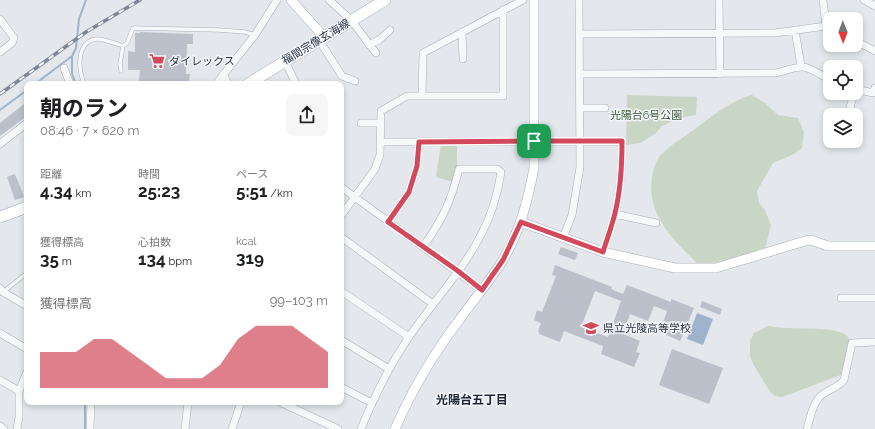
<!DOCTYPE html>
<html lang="ja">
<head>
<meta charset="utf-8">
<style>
	:root { --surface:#fff; --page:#f6f6f6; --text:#202124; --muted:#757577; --accent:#d1495b }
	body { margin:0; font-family:Raleway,"Noto Sans JP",sans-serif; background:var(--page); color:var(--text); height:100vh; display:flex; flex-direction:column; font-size:15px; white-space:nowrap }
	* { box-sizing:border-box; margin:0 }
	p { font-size:13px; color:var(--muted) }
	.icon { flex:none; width:22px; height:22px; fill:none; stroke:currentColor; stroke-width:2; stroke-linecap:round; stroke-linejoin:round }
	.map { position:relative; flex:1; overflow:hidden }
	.sheet { position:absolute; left:24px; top:81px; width:320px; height:324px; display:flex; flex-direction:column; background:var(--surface); border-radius:8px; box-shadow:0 2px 6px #0003 }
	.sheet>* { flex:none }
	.needle { width:26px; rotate:179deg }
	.buttons { position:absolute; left:823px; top:12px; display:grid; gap:8px }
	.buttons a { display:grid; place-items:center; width:40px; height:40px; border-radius:8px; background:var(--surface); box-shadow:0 2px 6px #0003; font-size:20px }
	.pin { position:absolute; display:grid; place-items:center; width:34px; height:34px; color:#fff; margin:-17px; border-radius:8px; box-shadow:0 2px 6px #0006 }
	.round { display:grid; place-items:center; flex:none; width:42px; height:42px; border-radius:8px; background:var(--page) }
	.headline { display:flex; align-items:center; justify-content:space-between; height:68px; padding:0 16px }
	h1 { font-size:22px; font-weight:700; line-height:30px }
	.metrics { display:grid; grid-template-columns:repeat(3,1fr); gap:6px; height:68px; padding:4px 16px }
	.metrics div { display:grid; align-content:center }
	.metrics b { font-size:17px; font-weight:700 }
	.metrics small { font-size:11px; font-weight:400 }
	.metrics p { font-size:11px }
	.chart { height:112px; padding:8px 16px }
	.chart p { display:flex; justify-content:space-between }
	.chart svg { width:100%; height:72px; margin-top:4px; fill:var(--accent); opacity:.7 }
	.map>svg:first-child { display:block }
</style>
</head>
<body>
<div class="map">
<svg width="875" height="429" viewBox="0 0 875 429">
	<rect width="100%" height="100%" fill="#e4e7ec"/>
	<path fill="#c9d6c5" d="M627,95L697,97L696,115L679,118L662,126L656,133L640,143L626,145Z
		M752,95L765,103L778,115L798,118L804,132L802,148L794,154L773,163L757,191L759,203L765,210L771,225L765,249L718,262L699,265C674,241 646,215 652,177C653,171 655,163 659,157C668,146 683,138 695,129C712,116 732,100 752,95Z
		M441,144H457V166L453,182L436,177Z
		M768,326C775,327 782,328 789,328C801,329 845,326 849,339C852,349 847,364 846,373L782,397L775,396L770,392L753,364L750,356V341L754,333Z"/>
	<path fill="#9fb4cc" d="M697,313L713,319L703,345L687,339Z"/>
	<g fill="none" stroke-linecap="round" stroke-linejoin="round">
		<path stroke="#9fb4cc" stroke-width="2" d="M35,84L72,56
			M76,84L72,74V56L76,48L79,19L86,0
			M0,110L27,90
			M85,402V429"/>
	</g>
	<path fill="#bbc0ca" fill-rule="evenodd" d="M140,32L193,34V44H187L186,74H190L189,84H157V82L139,81L140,70H128V51L135,52V33H140Z
		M24,104L27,108V116L0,136V123Z
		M15,174L24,197L15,200L7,177Z
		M561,247L578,253L575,260L558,254Z
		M555,265L612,287L611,289L623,294L627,285L671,302V299L694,308L682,337L680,341L660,332L667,311L654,306L648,321L630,314L623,334L640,341L636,352L640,353L634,367L601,354L603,346L564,331L560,342L539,334V332L538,331L541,323L534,320L537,310L542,312L556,276L552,275ZM595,291L621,301L608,337L581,327Z
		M702,301L722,309L720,315L700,307Z
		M672,349L723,368L709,404L659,385Z"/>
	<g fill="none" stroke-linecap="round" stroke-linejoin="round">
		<defs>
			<path id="lane" d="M121,71L120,64L123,46L127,43L133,28L219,30L245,32L255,35
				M78,84L83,81C78,67 77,42 96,39C102,38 117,44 123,46
				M3,292L27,273"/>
			<path id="street" d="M329,0L351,20L376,53
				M719,0L720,74
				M823,0L826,26
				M864,0L875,6
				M0,19L14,38L12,43L0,52
				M795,30L801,66
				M462,32L463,59
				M580,34L775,33L826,26L830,28
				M319,40L342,76L355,81
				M856,41L875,51
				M369,45L379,40L390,30
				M285,61L296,84
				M64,68L70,84
				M223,74L228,84
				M580,74L776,73C807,64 802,64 830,80
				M216,84L255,35L277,0
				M856,89L873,93L875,88
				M422,96L423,53L523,0
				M580,108H605
				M850,108L854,93
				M361,123H381
				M381,142L622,141C622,165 621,189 615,213C612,226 607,239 603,252
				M0,144L27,123
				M341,187L482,290
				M615,214L656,223
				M341,216L375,169L380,155L381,111L407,96H503V10
				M388,222L409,192L417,166L419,142
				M341,237L433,304
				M563,238L572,215L580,167L579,0
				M0,288L3,292L27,306
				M341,291L409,337
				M841,298H875
				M0,333L27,349
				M341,340L389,369
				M0,380L19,391
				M341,387L372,403
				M280,402L338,429
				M0,426L4,429
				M17,429L19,417V391L27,372
				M90,429L91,402
				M185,429L188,402
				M232,429L241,402
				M361,429C374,397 389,366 409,337C432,303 462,272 481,235C491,216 498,193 501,172L497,169H459C451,202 442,220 423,247
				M807,429C810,418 813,401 823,394C830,389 839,387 844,380L852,343L875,342"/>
			<path id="secondary" d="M291,0L324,37
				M521,222L603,252L675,268H716L805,241L811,240L828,246H875
				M395,429C412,390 434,353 460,319C474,299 490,281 503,260C520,231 528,200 534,168V0"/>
			<path id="primary" d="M248,84L385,0
				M0,217L27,207"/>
		</defs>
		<use href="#lane" stroke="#a9aeb7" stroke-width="4.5"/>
		<use href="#street" stroke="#a9aeb7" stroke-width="8"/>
		<use href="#secondary" stroke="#a9aeb7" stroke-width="10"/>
		<use href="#primary" stroke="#a3abb8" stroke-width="12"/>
		<use href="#lane" stroke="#f7f8fa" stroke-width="3.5"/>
		<use href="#street" stroke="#f7f8fa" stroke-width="7"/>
		<use href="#secondary" stroke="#fff" stroke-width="9"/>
		<use href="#primary" stroke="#fff" stroke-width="11"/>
		<defs>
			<path id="rail" d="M0,94L86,32L140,0"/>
		</defs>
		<use href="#rail" stroke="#7d8696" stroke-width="3.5"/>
		<use href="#rail" stroke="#f4f6f9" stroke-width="2" stroke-dasharray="6" stroke-linecap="butt"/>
	</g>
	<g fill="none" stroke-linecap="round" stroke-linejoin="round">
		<defs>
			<path id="route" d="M534,141H622C622,165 621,189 615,213C612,226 607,239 603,252L521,222L503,260L482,290L458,271L388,222L409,192L417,166L419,142Z"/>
		</defs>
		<use href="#route" stroke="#fff" stroke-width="8"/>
		<use href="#route" stroke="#d1495b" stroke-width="5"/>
	</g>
	<defs>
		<symbol id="supermarket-bare" viewBox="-9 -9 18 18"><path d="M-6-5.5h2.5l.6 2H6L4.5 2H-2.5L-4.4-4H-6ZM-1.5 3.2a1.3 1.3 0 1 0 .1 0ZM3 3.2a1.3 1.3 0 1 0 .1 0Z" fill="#d1495b" stroke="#f4f6f9" stroke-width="2.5" paint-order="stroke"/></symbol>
		<symbol id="school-bare" viewBox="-9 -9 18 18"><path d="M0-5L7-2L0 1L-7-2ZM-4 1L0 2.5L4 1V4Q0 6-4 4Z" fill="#d1495b" stroke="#f4f6f9" stroke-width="2.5" paint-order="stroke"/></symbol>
	</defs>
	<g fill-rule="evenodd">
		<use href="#supermarket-bare" x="146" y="50" width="22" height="22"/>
		<use href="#school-bare" x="580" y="317" width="22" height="22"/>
	</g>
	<g text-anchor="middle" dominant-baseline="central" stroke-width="3" stroke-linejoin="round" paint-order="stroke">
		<g font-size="11" fill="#2b3445" stroke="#f4f6f9">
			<text transform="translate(316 42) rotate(-31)">福間宗像玄海線</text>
		</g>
		<g font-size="11" fill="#2b3445" stroke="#f4f6f9" text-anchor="start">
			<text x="169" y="61">ダイレックス</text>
			<text x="603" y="328">県立光陵高等学校</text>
		</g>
		<g font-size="11" fill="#3f6138" stroke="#f4f6f9">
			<text x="646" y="115">光陽台6号公園</text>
		</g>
		<g font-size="12" font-weight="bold" fill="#1d2536" stroke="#f4f6f9">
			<text x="472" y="400">光陽台五丁目</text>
		</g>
	</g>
</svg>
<div class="buttons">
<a><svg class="needle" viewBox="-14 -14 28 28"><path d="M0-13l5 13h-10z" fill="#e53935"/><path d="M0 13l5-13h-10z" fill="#757577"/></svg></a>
<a><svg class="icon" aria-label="locate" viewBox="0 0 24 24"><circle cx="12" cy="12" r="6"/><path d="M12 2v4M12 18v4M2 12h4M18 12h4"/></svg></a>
<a><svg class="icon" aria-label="layers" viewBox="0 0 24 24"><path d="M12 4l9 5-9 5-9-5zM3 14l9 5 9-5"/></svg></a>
</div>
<div class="pin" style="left:534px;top:141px;background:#1e9e55"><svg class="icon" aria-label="arrive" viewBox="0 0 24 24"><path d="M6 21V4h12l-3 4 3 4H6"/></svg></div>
<section class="sheet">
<div class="headline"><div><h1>朝のラン</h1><p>08:46 · 7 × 620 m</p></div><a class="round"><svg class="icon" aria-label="share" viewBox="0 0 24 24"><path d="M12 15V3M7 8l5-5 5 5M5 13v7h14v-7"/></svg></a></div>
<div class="metrics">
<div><p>距離</p><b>4.34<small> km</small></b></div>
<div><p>時間</p><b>25:23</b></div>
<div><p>ペース</p><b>5:51<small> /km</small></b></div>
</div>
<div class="metrics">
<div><p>獲得標高</p><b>35<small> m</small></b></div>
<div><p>心拍数</p><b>134<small> bpm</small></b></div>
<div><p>kcal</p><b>319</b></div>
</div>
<div class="chart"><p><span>獲得標高</span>99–103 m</p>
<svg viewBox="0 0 160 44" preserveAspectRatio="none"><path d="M0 44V22L10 22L20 22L30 14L40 14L50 22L60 30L70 38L80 38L90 38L100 30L110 14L120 6L130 6L140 6L150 14L160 22V44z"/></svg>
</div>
</section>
</div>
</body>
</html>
